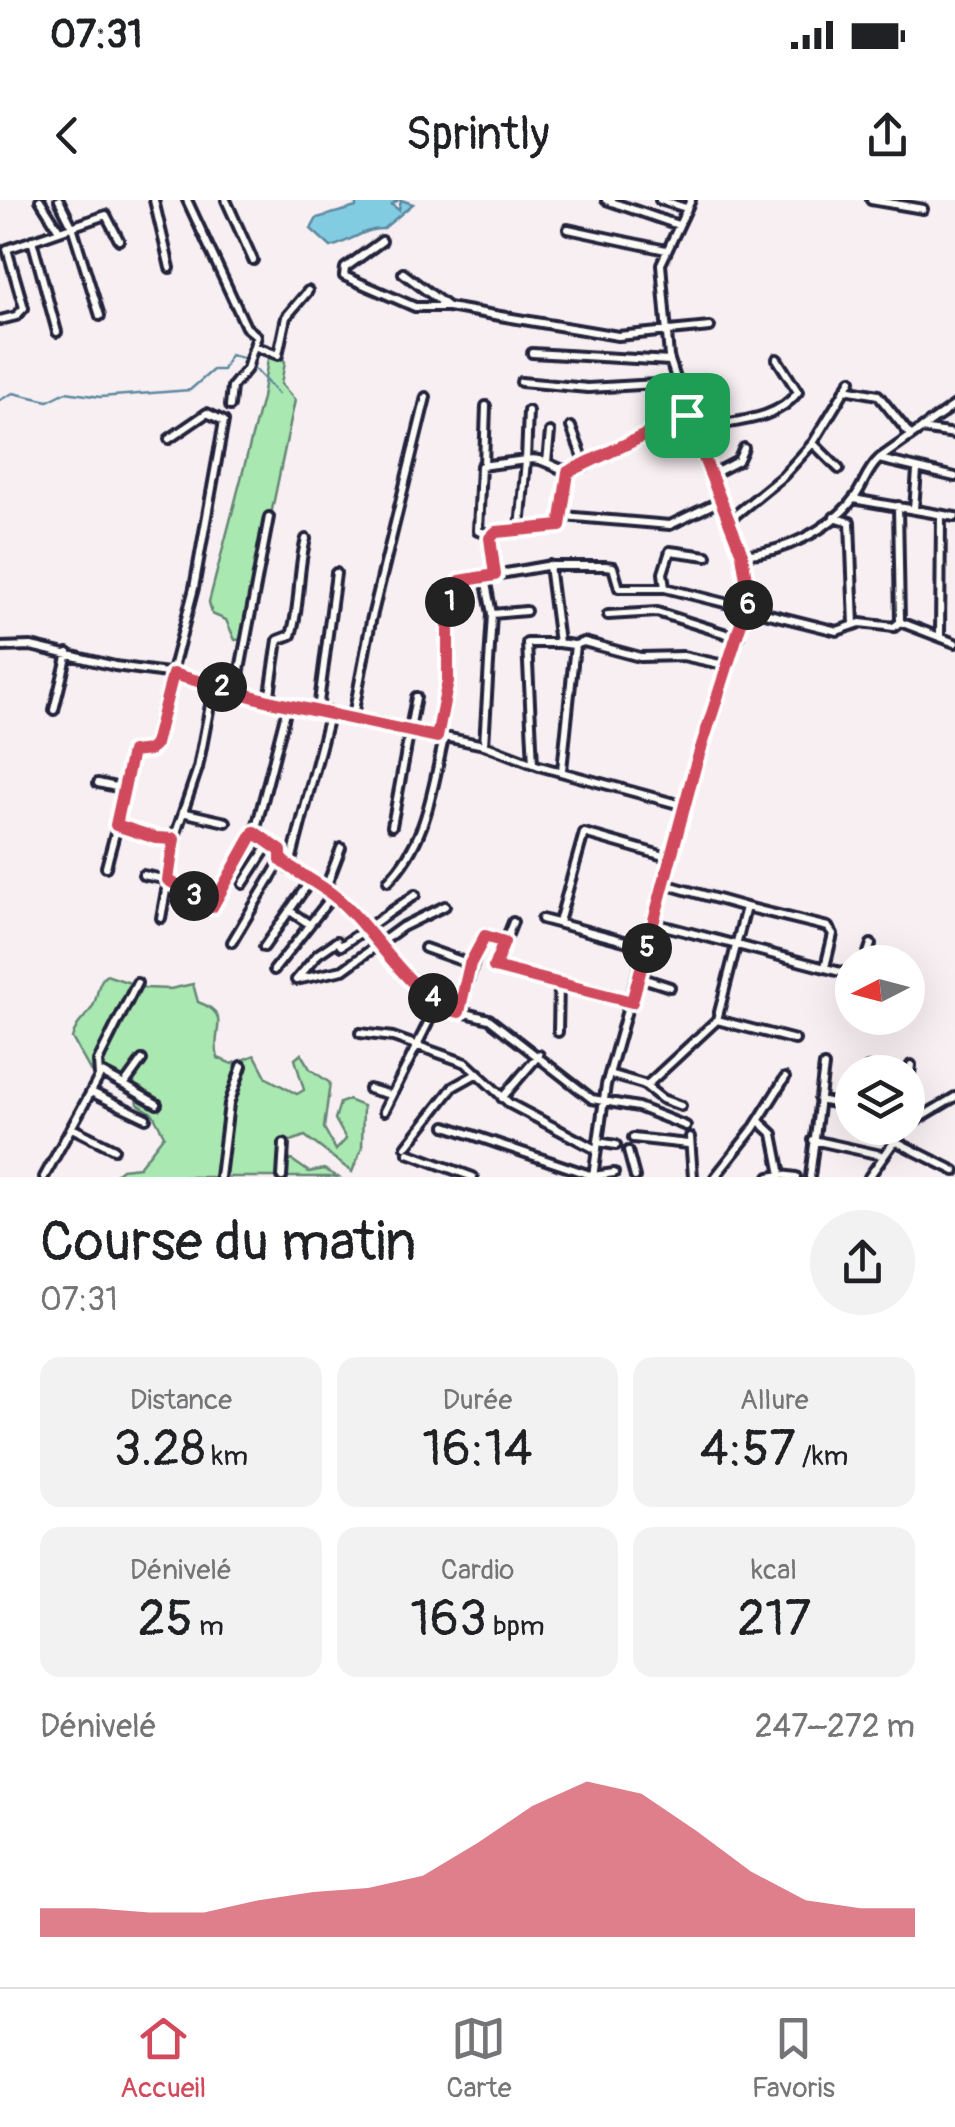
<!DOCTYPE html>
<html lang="fr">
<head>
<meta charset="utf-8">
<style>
	:root { --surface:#fff; --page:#f2f2f2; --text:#202124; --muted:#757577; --line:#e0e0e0; --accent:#d1495b }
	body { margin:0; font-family:Pangolin,sans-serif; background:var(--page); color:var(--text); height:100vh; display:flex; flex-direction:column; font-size:38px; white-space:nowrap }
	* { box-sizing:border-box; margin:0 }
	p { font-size:32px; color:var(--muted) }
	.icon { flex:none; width:55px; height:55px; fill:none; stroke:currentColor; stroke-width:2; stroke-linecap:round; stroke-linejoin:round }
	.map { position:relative; height:977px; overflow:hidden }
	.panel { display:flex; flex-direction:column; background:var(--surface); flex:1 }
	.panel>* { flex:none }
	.needle { width:65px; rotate:264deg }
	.fabs { position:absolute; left:835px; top:745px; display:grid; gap:20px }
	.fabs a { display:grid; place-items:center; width:90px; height:90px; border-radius:50%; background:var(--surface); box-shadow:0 10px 40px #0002; font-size:50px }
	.pin { position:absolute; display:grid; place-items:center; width:85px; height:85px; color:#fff; margin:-42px; border-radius:20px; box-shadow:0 5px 15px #0006 }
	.km { position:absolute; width:50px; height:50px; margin:-25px; border-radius:50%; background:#222; color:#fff; font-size:28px; line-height:50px; text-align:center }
	.round { display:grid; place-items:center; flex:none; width:105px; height:105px; border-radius:52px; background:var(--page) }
	.head { display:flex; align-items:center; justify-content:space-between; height:170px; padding:0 40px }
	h1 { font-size:55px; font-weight:600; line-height:75px }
	.stats { display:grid; grid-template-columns:repeat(3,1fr); gap:15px; height:170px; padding:10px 40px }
	.stats div { display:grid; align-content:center; border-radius:20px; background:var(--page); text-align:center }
	.stats b { font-size:50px; font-weight:600 }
	.stats small { font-size:28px; font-weight:400 }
	.stats p { font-size:28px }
	.chart { height:280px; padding:20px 40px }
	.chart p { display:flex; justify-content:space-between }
	.chart svg { width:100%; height:180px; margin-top:10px; fill:var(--accent); opacity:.7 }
	.status { display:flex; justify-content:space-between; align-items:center; height:70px; padding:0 50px; background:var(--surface); direction:ltr }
	.status svg { height:28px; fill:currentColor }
	header { display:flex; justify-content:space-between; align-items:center; height:130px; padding:0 40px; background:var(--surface); font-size:45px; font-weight:600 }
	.menu { display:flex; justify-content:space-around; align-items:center; height:140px; border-top:2px solid var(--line); background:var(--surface); font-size:28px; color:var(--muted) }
	.menu a { display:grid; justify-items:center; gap:5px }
	.menu .active { color:var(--accent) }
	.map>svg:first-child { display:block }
</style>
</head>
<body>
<div class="status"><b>07:31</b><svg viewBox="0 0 49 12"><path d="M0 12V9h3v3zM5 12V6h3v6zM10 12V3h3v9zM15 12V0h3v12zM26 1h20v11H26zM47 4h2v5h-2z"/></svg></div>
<header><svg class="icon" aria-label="back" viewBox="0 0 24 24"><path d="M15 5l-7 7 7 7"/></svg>Sprintly<svg class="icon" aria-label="share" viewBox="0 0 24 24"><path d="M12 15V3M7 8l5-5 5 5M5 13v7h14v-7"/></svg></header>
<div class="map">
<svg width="955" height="977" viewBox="0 0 955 977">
	<rect width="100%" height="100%" fill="#f8eff2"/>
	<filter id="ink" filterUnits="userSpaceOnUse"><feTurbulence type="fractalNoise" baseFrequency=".01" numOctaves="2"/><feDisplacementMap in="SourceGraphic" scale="20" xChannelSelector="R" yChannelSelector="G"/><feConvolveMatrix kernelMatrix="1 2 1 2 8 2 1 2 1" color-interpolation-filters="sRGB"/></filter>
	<g filter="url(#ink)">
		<path fill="#a9e8b0" stroke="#668576" stroke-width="2.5" d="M269,152L281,155L285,162L281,184L295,200L245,439L235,440L226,420L212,414L209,402L262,198Z
			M106,775L145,788L170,789L193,784L198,802C234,815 210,830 218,858L232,864L255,855L267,878L297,894L304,890L295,859L301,854L310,869L330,883L324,928L336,950L346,939L335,919L340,903L348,900L363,906L362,948L352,972L305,936L288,942L289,958L309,972L324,969L338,977H112L122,969L139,967L164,935L153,914L138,904L134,882L100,866L91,872L72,838C76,823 84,819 92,808C99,797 95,785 106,775Z"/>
		<path fill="#82cce2" stroke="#5c889f" stroke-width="2.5" d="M356,0H398L392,5L399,10L401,0L413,4L383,29C365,28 350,42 331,47L311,29L317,18L356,7Z"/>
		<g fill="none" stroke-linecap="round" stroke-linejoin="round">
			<path stroke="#5c889f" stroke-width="2.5" d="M252,166L278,194
				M0,200L13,193L48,201L66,192L100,197L190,190L213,170H223L230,155L246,159"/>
			<defs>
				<path id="minor" d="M40,0L59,30
					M59,0L72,26L100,116
					M154,0L170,68
					M187,0L246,127L257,136L247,169L232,187L230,206
					M226,0L253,60
					M606,0L678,25
					M660,0L686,8
					M871,0L923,9
					M568,29L666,50
					M32,40L57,132
					M382,41L345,68L344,76L415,107H447
					M403,73L448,107L506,117L618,136L710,127
					M0,120L16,116L24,108L7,49L106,15L119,40
					M254,146L278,155L286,117L308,91
					M532,153L670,161
					M521,182L588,188L674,183
					M845,189L878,195L911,236
					M571,227L586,266
					M922,228L955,205
					M692,230C728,220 774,224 798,192L777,159
					M169,239L207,213L224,221L194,388L152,548L132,552L116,624L156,638L174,639
					M813,243L839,269
					M880,258L921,229L955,234
					M547,262L550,232
					M484,265L486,206
					M709,276L738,261L744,248
					M853,299L955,317
					M914,309L917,271
					M563,316L670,325L720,301
					M834,317L850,322L854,425
					M728,321L783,276L813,243L851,180
					M521,329L560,326L568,272
					M492,335L478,331L481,266L526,260L528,211
					M742,354C780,355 831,329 854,298C864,285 866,271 879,259L955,277
					M549,365L559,443L574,445
					M495,375L489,338L496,332L520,329L526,260C545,255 557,274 576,270L687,215
					M485,378L492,414L526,411
					M665,388L663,373L670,351L707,356
					M608,415L657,412L739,438
					M900,422L955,443
					M940,435L941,315
					M0,447L31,446L115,466L167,473L269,501L484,545L539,566L685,606
					M236,491L269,317
					M269,501L278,440L291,435C301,404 297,371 306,339
					M54,510L68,453
					M318,510L336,373
					M353,516L371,421L426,197
					M437,537C440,518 445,500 448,482C453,453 435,405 460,381L546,366H605L613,367L619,388H665L837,431L860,423L894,427L900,422L898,306
					M484,545L492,414
					M533,564L527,443H559
					M562,570L575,445L584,442L640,457L683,456L729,466
					M98,583L125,589
					M186,613L226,622
					M392,626L416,497
					M255,632L281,651V660L350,710L379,747L442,807L489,819L592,899L638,907L686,926
					M106,667L117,626
					M289,669L330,512
					M143,675L168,680L174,639L198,568L214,484
					M388,681C427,642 432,590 444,538
					M243,684L269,644
					M664,684L746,707
					M325,690L341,648
					M290,711L309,724
					M161,718L168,680L212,707L255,632L288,504
					M542,719L647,747
					M513,722L495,767L632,801
					M559,722L584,633L671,658
					M653,723L852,775
					M232,742L281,660
					M264,747L310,681
					M425,748L470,764
					M865,762L871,744
					M274,770L333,695
					M639,777L670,787
					M296,780L343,770L402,727L445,706
					M296,780L318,754L337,741L341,746L415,695
					M459,812L480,742L485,735L504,741
					M717,820L795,840
					M558,832L559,783
					M360,833L393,837L466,863L510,904L597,950
					M100,872L124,885L142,860
					M868,872V868
					M609,874L643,884L662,899L681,906
					M124,885L157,904
					M646,886L717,820L746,707L828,727L833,734L825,767
					M369,889L391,895
					M91,892L146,918
					M908,893L911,865
					M502,898L539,855
					M819,900L852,907
					M384,911L438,803
					M759,921L773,934L781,975L796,977
					M908,925L955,897
					M446,926L593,976L614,973
					M72,928L114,949
					M690,937L693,977
					M633,938L688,944
					M813,940L881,955
					M893,940L955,971
					M598,942L616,945
					M406,947L453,887L478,873
					M628,951L635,977
					M408,953L473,977
					M44,977L99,877L98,861L137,783
					M220,977L229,904L242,866
					M282,977L284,944
					M593,977L606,885L702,543L749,398L742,354L701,256L669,157L661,64L691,0
					M715,977L753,929L785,878
					M769,977L781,975
					M810,977L824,866
					M869,977L904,928"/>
			</defs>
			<use href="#minor" stroke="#22223b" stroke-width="14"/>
			<use href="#minor" stroke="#fdfcf7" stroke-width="6"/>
		</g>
	</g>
	<g fill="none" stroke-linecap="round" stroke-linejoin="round" filter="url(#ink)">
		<defs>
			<path id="route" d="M687,215L742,354L749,398L695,567L632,802L494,767L504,742L485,736L470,764L459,812C408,798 374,727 333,695C316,682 297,673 281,660V651L254,632L212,707L168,680L174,639L156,638L116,625L132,552L150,550L155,544L173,474L269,501L437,537L448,481V419L451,395L460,381L495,375L490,338L496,332L560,326L568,272Z"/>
		</defs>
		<use href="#route" stroke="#fff" stroke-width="20"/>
		<use href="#route" stroke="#d1495b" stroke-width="12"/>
	</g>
</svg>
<div class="fabs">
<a><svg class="needle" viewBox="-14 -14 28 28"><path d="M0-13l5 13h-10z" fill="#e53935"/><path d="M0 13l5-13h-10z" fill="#757577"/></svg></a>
<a><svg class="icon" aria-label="layers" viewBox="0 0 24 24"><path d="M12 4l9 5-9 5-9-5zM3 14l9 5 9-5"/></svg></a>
</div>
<div class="pin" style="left:687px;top:215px;background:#1e9e55"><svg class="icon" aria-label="arrive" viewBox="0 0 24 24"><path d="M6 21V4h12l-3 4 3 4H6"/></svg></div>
<b class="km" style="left:450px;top:402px">1</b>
<b class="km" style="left:222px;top:487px">2</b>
<b class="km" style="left:194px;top:696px">3</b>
<b class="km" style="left:433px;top:798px">4</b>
<b class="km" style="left:647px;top:748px">5</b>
<b class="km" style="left:748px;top:405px">6</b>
</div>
<section class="panel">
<div class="head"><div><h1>Course du matin</h1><p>07:31</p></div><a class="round"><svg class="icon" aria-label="share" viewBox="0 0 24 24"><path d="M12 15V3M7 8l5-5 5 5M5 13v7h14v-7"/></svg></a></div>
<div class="stats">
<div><p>Distance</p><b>3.28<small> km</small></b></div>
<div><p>Durée</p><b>16:14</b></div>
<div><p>Allure</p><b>4:57<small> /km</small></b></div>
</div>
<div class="stats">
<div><p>Dénivelé</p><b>25<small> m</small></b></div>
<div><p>Cardio</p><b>163<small> bpm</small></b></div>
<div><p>kcal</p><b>217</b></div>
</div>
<div class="chart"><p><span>Dénivelé</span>247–272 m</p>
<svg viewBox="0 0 160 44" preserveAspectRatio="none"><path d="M0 44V37L10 37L20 38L30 38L40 35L50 33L60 32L70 29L80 21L90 12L100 6L110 9L120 18L130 28L140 35L150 37L160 37V44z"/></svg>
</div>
</section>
<nav class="menu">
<a class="active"><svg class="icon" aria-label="home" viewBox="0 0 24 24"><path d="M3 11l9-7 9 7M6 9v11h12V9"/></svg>Accueil</a>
<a><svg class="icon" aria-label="map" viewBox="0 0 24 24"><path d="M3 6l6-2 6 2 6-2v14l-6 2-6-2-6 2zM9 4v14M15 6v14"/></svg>Carte</a>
<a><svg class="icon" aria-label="saved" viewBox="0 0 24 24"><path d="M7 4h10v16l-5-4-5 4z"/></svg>Favoris</a>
</nav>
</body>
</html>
